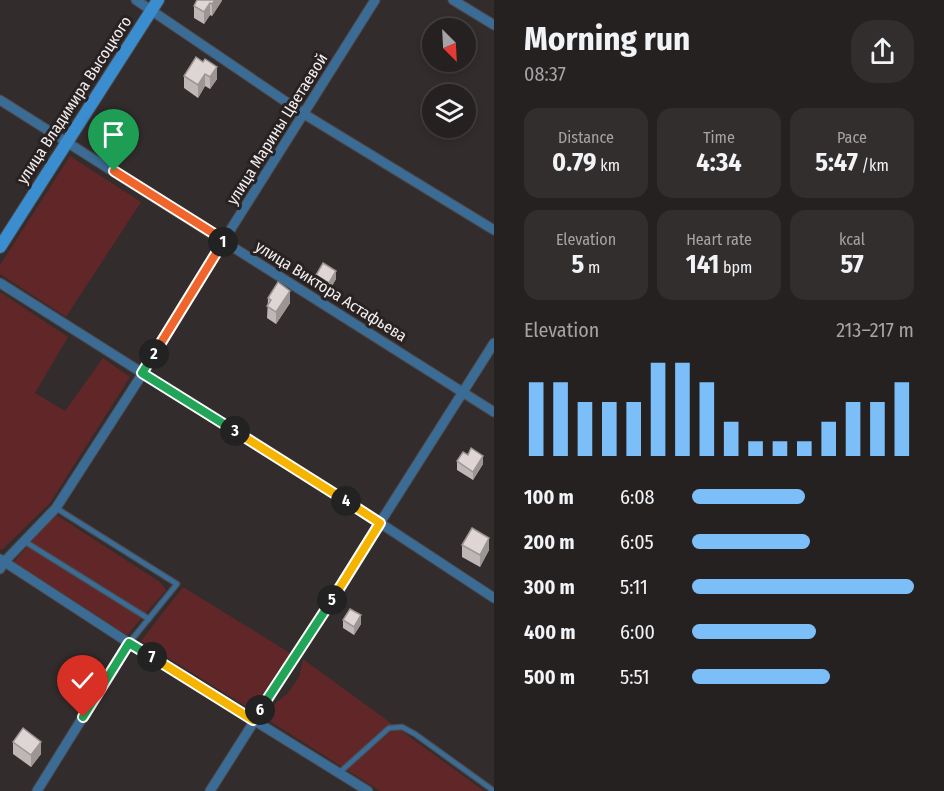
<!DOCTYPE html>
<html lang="en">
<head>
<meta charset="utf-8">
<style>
	:root { --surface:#262121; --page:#322e2e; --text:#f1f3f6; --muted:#a4a3a5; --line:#423e3f; --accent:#7bbef8 }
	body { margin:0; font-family:"Fira Sans Condensed",sans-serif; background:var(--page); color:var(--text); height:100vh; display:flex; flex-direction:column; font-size:22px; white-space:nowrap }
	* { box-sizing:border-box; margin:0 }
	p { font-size:20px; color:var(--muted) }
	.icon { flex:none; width:33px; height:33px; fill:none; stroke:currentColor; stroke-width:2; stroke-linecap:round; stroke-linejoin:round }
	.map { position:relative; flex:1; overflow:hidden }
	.side { display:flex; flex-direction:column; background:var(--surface); width:450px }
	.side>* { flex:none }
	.needle { width:39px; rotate:156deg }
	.fabs { position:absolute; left:422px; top:18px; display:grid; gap:12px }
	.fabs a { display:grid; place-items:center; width:54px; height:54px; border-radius:50%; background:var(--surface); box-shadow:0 3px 9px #0003,0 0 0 2px var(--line); font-size:30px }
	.pin { position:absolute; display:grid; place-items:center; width:51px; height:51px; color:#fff; margin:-62px -26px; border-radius:50% 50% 50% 0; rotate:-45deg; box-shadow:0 0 6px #0007 }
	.pin .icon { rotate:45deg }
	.km { position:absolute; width:30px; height:30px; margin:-15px; border-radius:50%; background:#222; color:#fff; font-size:16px; line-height:30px; text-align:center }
	.round { display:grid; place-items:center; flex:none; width:63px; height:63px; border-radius:24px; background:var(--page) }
	.summary { display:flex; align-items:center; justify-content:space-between; height:102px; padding:0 30px }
	h1 { font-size:33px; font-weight:700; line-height:45px }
	.stats { display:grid; grid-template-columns:repeat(3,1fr); gap:9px; height:102px; padding:6px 30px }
	.stats div { display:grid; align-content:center; border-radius:15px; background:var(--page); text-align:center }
	.stats b { font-size:26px; font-weight:700 }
	.stats small { font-size:16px; font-weight:400 }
	.stats p { font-size:16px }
	.chart { height:168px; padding:12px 30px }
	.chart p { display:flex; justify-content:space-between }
	.chart svg { width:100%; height:108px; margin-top:6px; stroke:var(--accent); stroke-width:6 }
	ul { padding:0 30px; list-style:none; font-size:20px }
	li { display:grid; grid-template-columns:96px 72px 1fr; align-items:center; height:45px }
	li i { height:15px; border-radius:8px; background:var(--accent) }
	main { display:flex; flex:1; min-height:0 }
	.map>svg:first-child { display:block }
</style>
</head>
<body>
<main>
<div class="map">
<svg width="494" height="791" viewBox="0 0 494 791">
	<rect width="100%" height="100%" fill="#332c2c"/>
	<path fill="#602628" d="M70,156L141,202L66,317L0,274V265Z
		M0,292L68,337L35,393L65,411L103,358L130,377L50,503L2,550L0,549Z
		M55,514L160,582L166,590L127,635L13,563Z
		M183,587L290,653L252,710L141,641Z
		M303,659L484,791H380L268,720L266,711L288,693L299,677Z"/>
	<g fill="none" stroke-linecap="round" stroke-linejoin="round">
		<defs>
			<path id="lane" d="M56,508L177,584L129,643
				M24,541L149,619
				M339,773L389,728L402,727L415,734L494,791"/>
			<path id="street" d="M136,0L304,114L494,230
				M453,0L494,25
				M0,100L494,412
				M0,283L380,523L494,598
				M0,559L129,643L368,791
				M0,569L4,562L56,508L143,373L224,240L375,0
				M37,791L129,643
				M210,791L494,343"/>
			<path id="secondary" d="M0,247L158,0"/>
		</defs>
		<use href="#lane" stroke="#4e4747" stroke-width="7"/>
		<use href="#street" stroke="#4e4747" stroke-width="11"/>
		<use href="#secondary" stroke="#4e4747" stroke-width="14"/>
		<use href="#lane" stroke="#3b6c95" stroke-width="4.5"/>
		<use href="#street" stroke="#3b6c95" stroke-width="9"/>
		<use href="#secondary" stroke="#3a8ed0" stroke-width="12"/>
	</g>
	<path fill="#bfb7b6" d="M197,0H222L212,16L210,15L204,24L194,18V6Z
		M196,57L217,79L210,89L205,86L198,98L184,88V76Z
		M316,275L336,279L329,291L316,283Z
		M268,298L290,303L276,324L267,318Z
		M468,455L483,464L473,480L457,470V461Z
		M462,545L489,550L480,567L462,557Z
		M343,620L361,624L354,635L343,628Z
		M13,742L41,754L31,767L13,754Z"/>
	<path fill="#9b9594" d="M215,0H222V1L212,16V4Z
		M210,3V15L204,24V12Z
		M217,67V79L210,89V77Z
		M205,74V86L198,98V85Z
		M336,271V279L329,291V283Z
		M290,291V303L276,324V312Z
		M483,456V464L473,480V472Z
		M489,538V550L480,567V555Z
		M361,615V624L354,635V627Z
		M41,742V754L31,767V755Z"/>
	<path fill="#ded5d4" stroke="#9b9594" stroke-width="1.5" d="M197,0H215L212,4L210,3L204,12L194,6Z
		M196,57L203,62L205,59L217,67L210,77L205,74L198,85L184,76Z
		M323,263L336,271L329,283L316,275Z
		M278,282L290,291L276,312L267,306L271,300L268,298Z
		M471,448L483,456L473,472L457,461L463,452L468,455Z
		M472,528L489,538L480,555L462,545Z
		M350,609L361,615L354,627L343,620Z
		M23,728L41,742L31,755L13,742Z"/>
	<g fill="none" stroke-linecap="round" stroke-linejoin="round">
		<defs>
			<path id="split-1" d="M114,171L224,240L223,242"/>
			<path id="split-2" d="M154,354L223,242"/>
			<path id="split-3" d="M154,354L142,373L235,431"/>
			<path id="split-4" d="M235,431L346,501"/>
			<path id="split-5" d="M332,600L380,523L346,501"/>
			<path id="split-6" d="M260,710L332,600"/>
			<path id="split-7" d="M152,657L253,720L260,710"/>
			<path id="split-8" d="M83,717L129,643L152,657"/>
		</defs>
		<use href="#split-1" stroke="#fff" stroke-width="12"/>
		<use href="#split-2" stroke="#fff" stroke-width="12"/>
		<use href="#split-3" stroke="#fff" stroke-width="12"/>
		<use href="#split-4" stroke="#fff" stroke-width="12"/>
		<use href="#split-5" stroke="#fff" stroke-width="12"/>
		<use href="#split-6" stroke="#fff" stroke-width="12"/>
		<use href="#split-7" stroke="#fff" stroke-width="12"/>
		<use href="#split-8" stroke="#fff" stroke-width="12"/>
		<use href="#split-1" stroke="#f0652b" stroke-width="8"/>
		<use href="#split-2" stroke="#f0652b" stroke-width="8"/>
		<use href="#split-3" stroke="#22a559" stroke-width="8"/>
		<use href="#split-4" stroke="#f5b400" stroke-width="8"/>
		<use href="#split-5" stroke="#f5b400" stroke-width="8"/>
		<use href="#split-6" stroke="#22a559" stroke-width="8"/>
		<use href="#split-7" stroke="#f5b400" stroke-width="8"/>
		<use href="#split-8" stroke="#22a559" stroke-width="8"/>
	</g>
	<g text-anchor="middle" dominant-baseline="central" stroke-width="6" stroke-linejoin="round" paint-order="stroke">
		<g font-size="16" fill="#f4f0ef" stroke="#292222">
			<text transform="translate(74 100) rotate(-57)">улица Владимира Высоцкого</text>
			<text transform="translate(277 129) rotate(-58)">улица Марины Цветаевой</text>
			<text transform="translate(331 291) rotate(32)">улица Виктора Астафьева</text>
		</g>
	</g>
</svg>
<div class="fabs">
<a><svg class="needle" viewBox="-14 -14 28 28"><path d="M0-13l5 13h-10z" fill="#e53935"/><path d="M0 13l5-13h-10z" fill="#a4a3a5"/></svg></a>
<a><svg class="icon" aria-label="layers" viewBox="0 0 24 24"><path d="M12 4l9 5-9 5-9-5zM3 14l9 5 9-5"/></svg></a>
</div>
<div class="pin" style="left:114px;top:171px;background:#1e9e55"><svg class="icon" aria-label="arrive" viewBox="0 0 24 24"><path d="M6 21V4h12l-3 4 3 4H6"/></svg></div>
<div class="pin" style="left:83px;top:717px;background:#d93025"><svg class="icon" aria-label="check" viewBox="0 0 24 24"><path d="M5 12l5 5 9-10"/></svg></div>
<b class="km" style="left:223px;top:242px">1</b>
<b class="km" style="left:154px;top:354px">2</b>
<b class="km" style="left:235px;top:431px">3</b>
<b class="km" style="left:346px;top:501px">4</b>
<b class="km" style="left:332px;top:600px">5</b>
<b class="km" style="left:260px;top:710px">6</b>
<b class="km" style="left:152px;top:657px">7</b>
</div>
<section class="side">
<div class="summary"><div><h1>Morning run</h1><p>08:37</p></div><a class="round"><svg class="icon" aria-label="share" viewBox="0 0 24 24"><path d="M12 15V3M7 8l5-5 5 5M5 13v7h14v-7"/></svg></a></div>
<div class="stats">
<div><p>Distance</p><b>0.79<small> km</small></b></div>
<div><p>Time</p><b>4:34</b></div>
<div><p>Pace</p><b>5:47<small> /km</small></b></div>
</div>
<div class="stats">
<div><p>Elevation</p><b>5<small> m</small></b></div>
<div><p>Heart rate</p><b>141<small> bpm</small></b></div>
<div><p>kcal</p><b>57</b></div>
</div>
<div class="chart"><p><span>Elevation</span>213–217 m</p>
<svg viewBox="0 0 160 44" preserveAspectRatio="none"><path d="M5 44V14M15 44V14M25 44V22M35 44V22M45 44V22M55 44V6M65 44V6M75 44V14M85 44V30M95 44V38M105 44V38M115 44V38M125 44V30M135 44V22M145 44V22M155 44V14"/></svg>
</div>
<ul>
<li><b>100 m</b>6:08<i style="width:51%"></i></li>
<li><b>200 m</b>6:05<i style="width:53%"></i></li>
<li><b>300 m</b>5:11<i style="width:100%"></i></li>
<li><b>400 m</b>6:00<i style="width:56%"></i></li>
<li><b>500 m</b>5:51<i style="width:62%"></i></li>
</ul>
</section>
</main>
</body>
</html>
